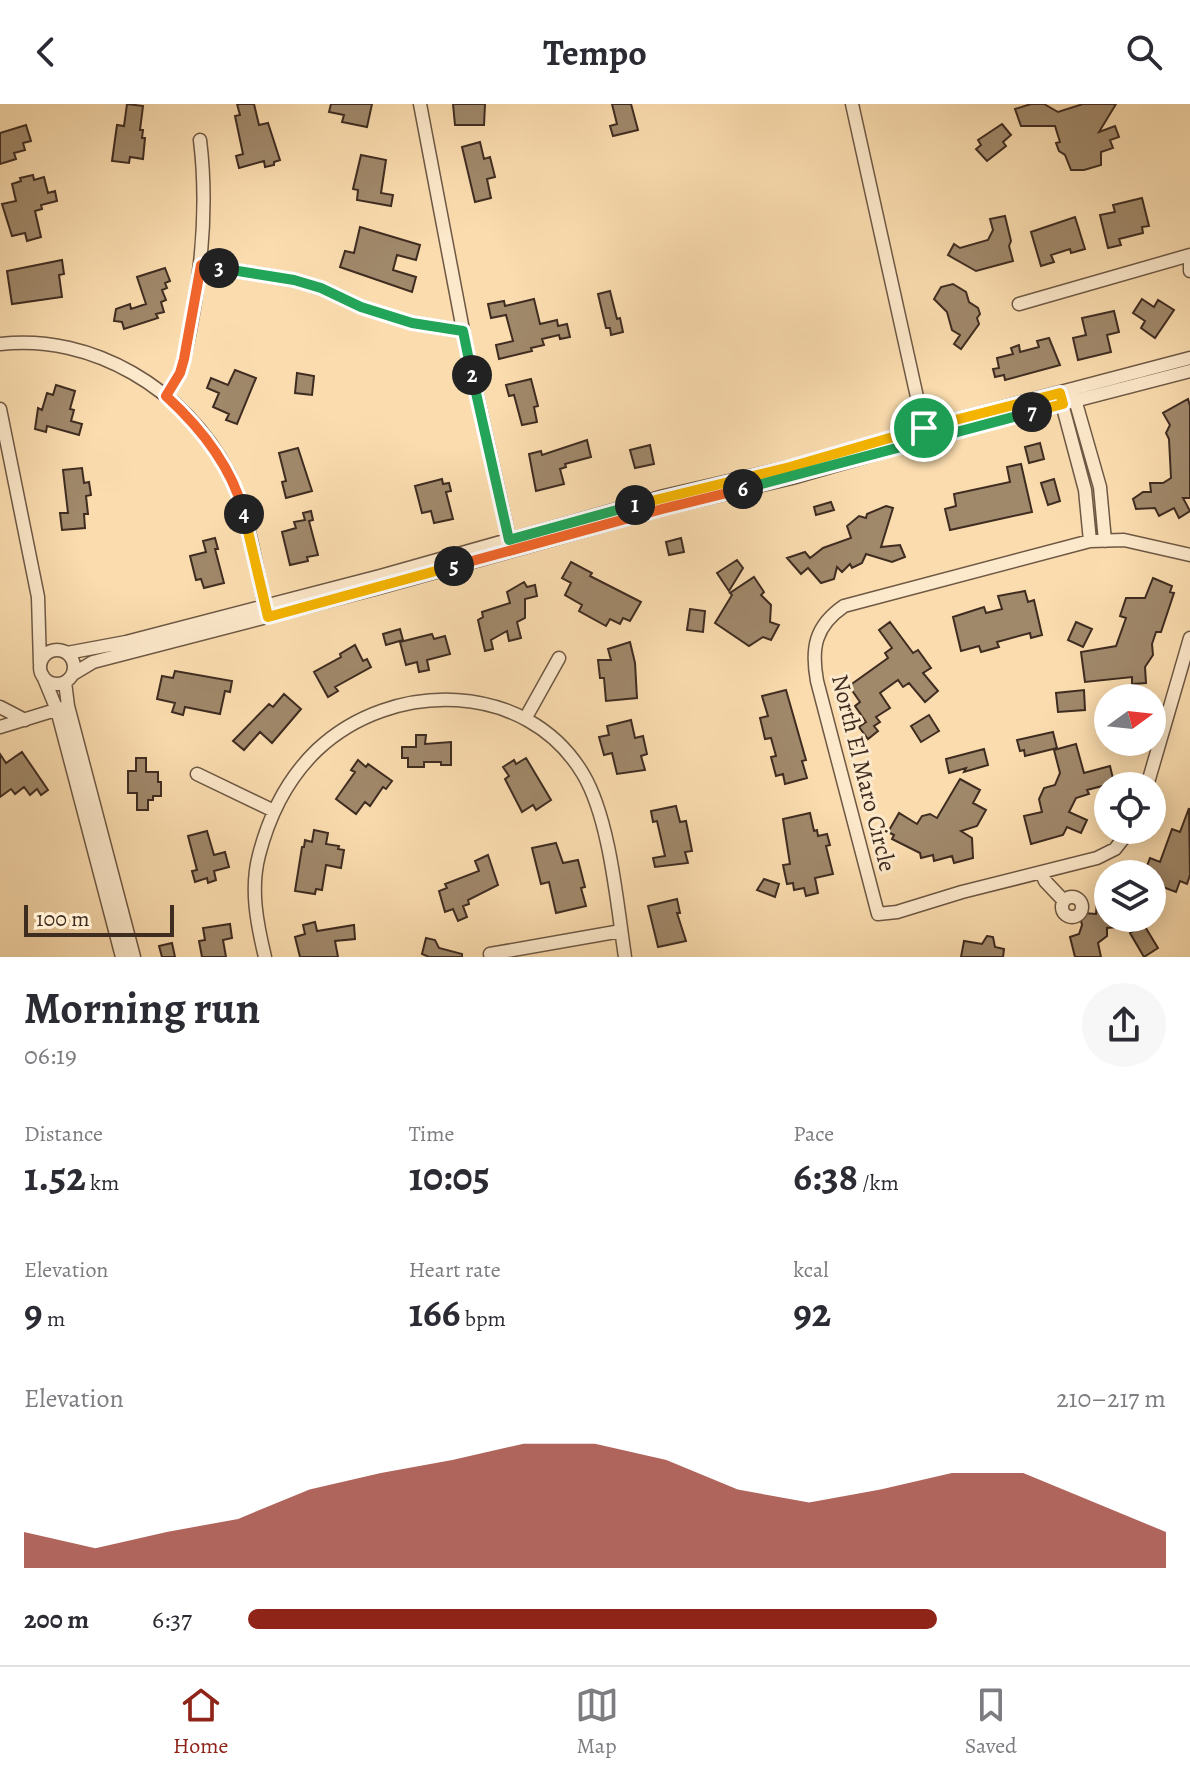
<!DOCTYPE html>
<html lang="en">
<head>
<meta charset="utf-8">
<style>
	:root { --surface:#fff; --page:#f7f7f7; --text:#2b2b33; --muted:#7c7c81; --line:#e1e1e2; --accent:#8f2418 }
	body { margin:0; font-family:Alegreya,serif; background:var(--page); color:var(--text); height:100vh; display:flex; flex-direction:column; font-size:30px; white-space:nowrap }
	* { box-sizing:border-box; margin:0 }
	p { font-size:26px; color:var(--muted) }
	.icon { flex:none; width:44px; height:44px; fill:none; stroke:currentColor; stroke-width:2; stroke-linecap:round; stroke-linejoin:round }
	.map { position:relative; height:853px; overflow:hidden }
	.sheet { display:flex; flex-direction:column; background:var(--surface); flex:1 }
	.sheet>* { flex:none }
	.needle { width:52px; rotate:75deg }
	.buttons { position:absolute; left:1094px; top:580px; display:grid; gap:16px }
	.buttons a { display:grid; place-items:center; width:72px; height:72px; border-radius:50%; background:var(--surface); box-shadow:0 4px 20px #0003; font-size:40px }
	.scale { position:absolute; left:24px; bottom:20px; width:150px; box-sizing:border-box; padding-left:8px; border:4px solid #3f2c21; border-top:0; font-size:22px; line-height:28px; white-space:nowrap; color:#3f2c21; -webkit-text-stroke:6px #fce8ca; paint-order:stroke }
	.pin { position:absolute; display:grid; place-items:center; width:68px; height:68px; color:#fff; margin:-34px; border:4px solid #fff; border-radius:50%; box-shadow:0 2px 8px #0007 }
	.km { position:absolute; width:40px; height:40px; margin:-20px; border-radius:50%; background:#222; color:#fff; font-size:22px; line-height:40px; text-align:center }
	.round { display:grid; place-items:center; flex:none; width:84px; height:84px; border-radius:42px; background:var(--page) }
	.summary { display:flex; align-items:center; justify-content:space-between; height:136px; padding:0 24px }
	h1 { font-size:44px; font-weight:700; line-height:60px }
	.metrics { display:grid; grid-template-columns:repeat(3,1fr); gap:12px; height:136px; padding:8px 24px }
	.metrics div { display:grid; align-content:center }
	.metrics b { font-size:40px; font-weight:700 }
	.metrics small { font-size:22px; font-weight:400 }
	.metrics p { font-size:22px }
	.chart { height:224px; padding:16px 24px }
	.chart p { display:flex; justify-content:space-between }
	.chart svg { width:100%; height:144px; margin-top:8px; fill:var(--accent); opacity:.7 }
	ul { padding:0 24px; list-style:none; font-size:26px }
	li { display:grid; grid-template-columns:128px 96px 1fr; align-items:center; height:60px }
	li i { height:20px; border-radius:10px; background:var(--accent) }
	header { display:flex; justify-content:space-between; align-items:center; height:104px; padding:0 24px; background:var(--surface); font-size:36px; font-weight:700 }
	.tab-bar { display:flex; justify-content:space-around; align-items:center; height:112px; border-top:2px solid var(--line); background:var(--surface); font-size:22px; color:var(--muted) }
	.tab-bar a { display:grid; justify-items:center; gap:4px }
	.tab-bar .active { color:var(--accent) }
	.map>svg:first-child { display:block }
</style>
</head>
<body>
<header><svg class="icon" aria-label="back" viewBox="0 0 24 24"><path d="M15 5l-7 7 7 7"/></svg>Tempo<svg class="icon" aria-label="search" viewBox="0 0 24 24"><circle cx="10" cy="10" r="6"/><path d="M15 15l6 6"/></svg></header>
<div class="map">
<svg width="1190" height="853" viewBox="0 0 1190 853">
	<rect width="100%" height="100%" fill="#fadcae"/>
	<filter id="stains"><feTurbulence type="fractalNoise" baseFrequency=".0025" numOctaves="4"/><feColorMatrix values="0 0 0 0 .2 0 0 0 0 .09 0 0 0 0 .02 0 0 0 .5 -.17"/></filter>
	<radialGradient id="worn" r=".72"><stop offset=".6" stop-color="#630" stop-opacity="0"/><stop offset="1" stop-color="#630" stop-opacity=".3"/></radialGradient>
	<path fill="#a0886a" stroke="#3f2c21" stroke-width="2" d="M127,0L143,2L140,26H143L142,34H145L143,55L130,53L129,59L112,57L117,21L124,22Z
		M237,0H254L259,21L268,19L280,56L274,58V61L265,63L264,57L239,64L236,52L243,50L235,12L240,11Z
		M331,0H372L367,23L342,18L344,11L329,8Z
		M453,0H485L484,21H455Z
		M612,0H631L638,26L613,32L610,22L617,20Z
		M1031,0H1044L1058,8L1083,0H1116L1099,28L1115,22L1119,33L1110,36L1113,44L1101,48V61L1084,66H1071L1065,51L1059,47L1056,39L1060,38L1055,22H1021L1015,5Z
		M1002,20L1011,31L1003,38L1006,42L987,57L976,45L981,41L978,36Z
		M26,21L31,37L23,39L25,46L14,49L16,55L0,60V29Z
		M480,38L484,55L490,53L495,73L487,75L491,94L475,98L462,43Z
		M361,51L386,56L381,89L393,91L391,102L357,96L358,86L353,85Z
		M33,71L34,76L44,73L48,89L55,87L57,97L41,101L42,105L35,107L41,133L27,137L25,129L12,132L2,100L16,97L12,80L21,77L20,74Z
		M1142,94L1149,122L1142,123L1143,129L1119,135L1121,141L1108,144L1100,111L1115,108L1113,101Z
		M1005,112L1011,137L1009,142L1013,157L976,167L948,151L954,140L960,144L988,136L993,126L990,115Z
		M1075,113L1085,145L1071,149L1070,145L1051,151L1054,158L1041,162L1031,128Z
		M360,123L420,141L416,156L397,151L393,166L416,173L412,188L340,163L345,147L354,149Z
		M62,156L64,170L59,171L62,193L12,200L7,167Z
		M165,164L170,177L165,179L167,184L162,186L166,196L161,198L164,208L156,210L158,214L124,225L122,218L114,217L116,205L130,200L131,205L146,200L137,173Z
		M953,180L966,188L969,198L978,204L980,210L977,214L979,220L961,245L954,240L960,231L952,226L947,208L934,195L941,183Z
		M610,187L617,215L620,214L623,228L611,231L610,224H606L598,190Z
		M534,195L540,220L557,216L558,222L567,220L570,233L560,235L559,231L542,235L544,241L531,244L532,247L499,255L496,241L513,237L506,211L491,214L488,200L504,197L505,202Z
		M1142,195L1154,203L1158,196L1174,206L1155,234L1141,224L1145,217L1133,209Z
		M1114,207L1119,228L1107,231L1111,248L1078,256L1073,234L1086,231L1082,214Z
		M1049,234L1060,261L1005,276L1004,271L995,273L993,265L999,264L997,254L1013,250L1011,244L1019,241L1020,248L1039,243L1037,237Z
		M235,266L256,274L237,320L226,316L229,310L213,303L219,289L207,284L211,274L228,281Z
		M297,269L314,272L312,291L295,289Z
		M531,275L538,302L534,303L537,318L522,321L514,291L509,292L506,281Z
		M56,281L75,287L70,305L74,306L71,317L82,320L79,331L47,322L46,328L35,325L38,304L42,306L47,289L53,291Z
		M1188,295L1190,302V394H1183L1190,407L1179,414L1174,404L1159,412L1155,404L1136,405L1133,395L1143,388H1151L1150,379H1163L1171,374L1169,335L1166,329L1170,321L1163,309Z
		M587,336L591,353L565,360L566,363L560,365L564,380L536,387L529,350L541,347L542,351Z
		M1040,339L1044,355L1029,359L1025,343Z
		M650,341L654,360L635,364L630,346Z
		M298,344L312,387L286,394L282,378L286,377L279,349Z
		M1021,360L1032,408L950,426L945,405L956,402L954,390L1010,378L1007,363Z
		M82,364L84,379L89,378L91,391L86,392L88,410H84L85,424L62,426L60,409H68L63,366Z
		M442,375L443,380L449,379L451,387L446,388L453,415L434,419L431,407L422,409L415,382Z
		M1054,375L1060,397L1048,401L1041,379Z
		M831,398L834,406L816,411L814,403Z
		M886,402L893,404L881,443L900,441L905,453L892,458L866,450L862,459L852,464L850,460L842,468L837,463L834,475L821,479L808,464L801,470L787,454L805,448L810,454L823,444L851,434L847,422L859,412L866,414L867,410Z
		M311,407L313,416L309,417L318,451L307,453L308,457L290,461L282,428L296,424L294,418L305,416L303,409Z
		M215,434L218,445H215L224,479L204,484L201,475L196,476L190,452L206,448L203,437Z
		M681,434L684,448L669,451L666,438Z
		M737,456L743,464L729,487L717,469Z
		M571,458L592,469L590,472L641,498L630,517L623,514L620,520L610,515L606,522L579,507L582,501L565,491L571,479L562,474Z
		M754,473L764,488L761,491L771,501L770,518L779,521L771,536L763,533L749,542L715,519L732,491L730,489Z
		M1153,474L1172,482L1170,488L1174,489L1161,528H1156L1152,540L1153,551L1145,563L1146,579L1132,580V573L1085,578L1081,548L1116,542L1126,514L1120,512L1126,494H1145Z
		M524,478L527,483L535,481L537,492L525,495V514L517,518L521,534L509,537L507,527L491,536L493,545L485,547L478,516L483,513L482,508L510,499L507,488Z
		M1025,487L1028,498L1034,496L1042,531L1031,534L1030,529L997,538L999,543L981,548L979,542L961,547L953,513L984,503L986,509L1002,505L998,492Z
		M690,505L705,507L703,528L687,526Z
		M890,518L913,549L918,546L931,564L923,569L938,587L925,598L909,579L903,583L898,576L880,589L890,604L876,613L880,618L874,622L878,627L868,635L859,623L866,618L855,602L860,598L849,582L888,554L885,549L892,544L879,526Z
		M1076,518L1092,525L1083,543L1068,536Z
		M400,525L403,536L386,541L383,530Z
		M432,530L434,535L445,532L450,550L427,556L429,566L419,568L417,558L406,561L400,538Z
		M630,538L635,559L637,594L606,597L604,574H600L598,556H611L608,545Z
		M355,541L363,557L367,555L371,563L335,583L338,587L328,593L314,568L341,553L340,550Z
		M175,567L232,577L230,588L225,587L220,610L185,603L183,611L172,608L175,599L157,595L162,572L173,574Z
		M786,586L806,656L802,657L807,674L785,680L783,670L776,672L771,653L776,652L771,634L765,635L760,614L768,612L762,592Z
		M1084,586L1085,606L1058,608L1056,589Z
		M284,590L301,605L272,639L260,628L244,646L233,637L269,600L273,603Z
		M929,611L939,627L921,638L911,622Z
		M631,616L635,634L643,632L647,650L641,652L645,666L617,670L612,649L604,651L599,633L609,631L607,622Z
		M1053,628L1057,644L1025,652L1024,646L1020,647L1017,636Z
		M416,631H426L425,640L451,638V661H441V658H424V663H408V654H402V643H416Z
		M1076,640L1084,669L1110,662L1114,679L1087,686L1089,690L1076,694L1069,708L1087,716L1081,729L1067,723L1063,731L1031,740L1024,712L1042,708L1039,695L1044,684L1055,681L1060,669L1054,646Z
		M984,645L988,661L964,668L966,664L949,669L946,655Z
		M22,648L48,686L41,691L37,685L30,691L24,683L15,690L11,685L0,693V650L6,659Z
		M136,654H146V668H158V678H161V692H153V696H148V706H137V689H128V667H136Z
		M526,654L551,696L536,706L533,701L522,708L505,675L509,672L503,663L514,656L516,660Z
		M358,656L366,663L368,660L392,677L386,685L383,683L370,702L365,698L356,710L336,695L355,668L351,666Z
		M960,675L980,686L973,699L986,706L977,722L961,727L972,734L973,754L954,759L952,752L934,757L933,751L921,754L920,749L892,735L894,731L888,728L899,709L917,720L922,712L930,710L937,714Z
		M676,702L680,718L686,717L692,747L685,748L688,759L655,763L653,754L665,752L657,717L653,718L651,707Z
		M1189,704L1190,771L1187,780L1180,777L1176,788L1152,779V770H1144L1150,754L1160,758L1172,725L1180,728Z
		M810,709L814,727L817,726L818,732L827,730L830,741L826,742L833,770L815,774L818,789L806,792L804,784L794,786L793,779L787,780L783,761L790,760L783,715Z
		M314,726L328,729L326,740L339,742L338,745L344,746L341,764L326,761L322,786L316,785L315,790L295,787L302,743H304L305,736L312,738Z
		M207,727L214,751L225,748L229,763L214,767L216,776L208,779L207,774L195,778L192,767L197,766L188,732Z
		M556,739L563,759L578,756L585,783L581,784L586,802L556,809L549,778L541,780L532,744Z
		M488,751L498,781L468,796L469,800L463,802L467,813L458,817L453,805L445,808L439,787L447,784L445,780L479,767L475,757Z
		M764,775L779,780L775,793L757,786Z
		M677,795L680,809H677L686,837L658,843L648,802Z
		M1108,795V814H1124L1130,822L1107,824V832L1098,839L1101,853H1075L1070,833L1079,830L1082,821L1080,812L1084,809L1096,810L1097,798Z
		M315,818L317,827L354,821L355,835L335,837L338,853H300L295,833L305,830L303,821Z
		M230,820L232,834L223,836L226,853H202L199,837L205,836L203,824Z
		M1144,821L1158,844L1144,853L1130,829Z
		M987,832L993,833L995,843L1004,845L1003,853H961L964,837L982,840Z
		M426,834L435,836L439,844L462,850V853H429L422,850Z
		M172,839L175,853H162L159,842Z"/>
	<g fill="none" stroke-linecap="round" stroke-linejoin="round">
		<defs>
			<path id="minor" d="M420,0L467,247L511,443
				M852,0L925,329
				M1190,157V167
				M201,161L294,176L321,184L361,203L412,219L463,227
				M1019,200L1190,151
				M0,240C92,229 186,286 228,368C250,412 255,462 267,510
				M166,292L180,269L184,255C200,184 209,109 200,36
				M1074,292L1100,383L1105,437
				M1061,296L1085,386L1090,437
				M0,305L38,493L40,560
				M40 563a17 17 0 1 1 34 0a17 17 0 1 1-34 0Z
				M67,549L126,538L380,472L664,392L790,363L924,324L1190,254
				M73,570L93,558L382,483L662,405L792,374L927,335L1190,267
				M43,572L57,606L122,853
				M65,578L68,602L134,853
				M0,603L25,616
				M525,615L559,554
				M0,623L62,604
				M197,670L274,707
				M1147,682L1190,534
				M1130,726L1115,745L1097,754L962,788L897,808L878,810L817,577C811,544 815,522 844,502L1090,437L1124,436L1190,451
				M1041,768L1045,777L1064,797
				M1062 803a10 10 0 1 1 20 0a10 10 0 1 1-20 0Z
				M490,850L621,827
				M265,853C257,820 250,785 259,751C269,712 288,674 317,646C392,575 527,576 583,670C610,715 617,800 625,853"/>
		</defs>
		<use href="#minor" stroke="#6e5844" stroke-width="15"/>
		<use href="#minor" stroke="#fce8ca" stroke-width="12"/>
	</g>
	<g fill="none" stroke-linecap="round" stroke-linejoin="round">
		<defs>
			<path id="split-1" d="M635,401L790,363L924,324"/>
			<path id="split-2" d="M472,271L509,436L635,401"/>
			<path id="split-3" d="M219,164L294,176L321,184L361,203L412,219L463,227L472,271"/>
			<path id="split-4" d="M219,164L201,161L184,255L180,269L166,292C201,324 232,362 244,410"/>
			<path id="split-5" d="M244,410L268,513L454,462"/>
			<path id="split-6" d="M454,462L662,405L743,385"/>
			<path id="split-7" d="M743,385L1032,308"/>
			<path id="split-8" d="M924,324L1060,289L1063,300L1032,308"/>
		</defs>
		<use href="#split-1" stroke="#fff" stroke-width="16"/>
		<use href="#split-2" stroke="#fff" stroke-width="16"/>
		<use href="#split-3" stroke="#fff" stroke-width="16"/>
		<use href="#split-4" stroke="#fff" stroke-width="16"/>
		<use href="#split-5" stroke="#fff" stroke-width="16"/>
		<use href="#split-6" stroke="#fff" stroke-width="16"/>
		<use href="#split-7" stroke="#fff" stroke-width="16"/>
		<use href="#split-8" stroke="#fff" stroke-width="16"/>
		<use href="#split-1" stroke="#f5b400" stroke-width="10"/>
		<use href="#split-2" stroke="#22a559" stroke-width="10"/>
		<use href="#split-3" stroke="#22a559" stroke-width="10"/>
		<use href="#split-4" stroke="#f0652b" stroke-width="10"/>
		<use href="#split-5" stroke="#f5b400" stroke-width="10"/>
		<use href="#split-6" stroke="#f0652b" stroke-width="10"/>
		<use href="#split-7" stroke="#22a559" stroke-width="10"/>
		<use href="#split-8" stroke="#f5b400" stroke-width="10"/>
	</g>
	<g text-anchor="middle" dominant-baseline="central" stroke-width="6" stroke-linejoin="round" paint-order="stroke">
		<g font-size="24" fill="#3f2c21" stroke="#fce8ca">
			<text transform="translate(864 669) rotate(76)">North El Maro Circle</text>
		</g>
	</g>
	<rect width="100%" height="100%" filter="url(#stains)"/>
	<rect width="100%" height="100%" fill="url(#worn)"/>
</svg>
<div class="buttons">
<a><svg class="needle" viewBox="-14 -14 28 28"><path d="M0-13l5 13h-10z" fill="#e53935"/><path d="M0 13l5-13h-10z" fill="#7c7c81"/></svg></a>
<a><svg class="icon" aria-label="locate" viewBox="0 0 24 24"><circle cx="12" cy="12" r="6"/><path d="M12 2v4M12 18v4M2 12h4M18 12h4"/></svg></a>
<a><svg class="icon" aria-label="layers" viewBox="0 0 24 24"><path d="M12 4l9 5-9 5-9-5zM3 14l9 5 9-5"/></svg></a>
</div>
<div class="scale">100 m</div>
<div class="pin" style="left:924px;top:324px;background:#1e9e55"><svg class="icon" aria-label="arrive" viewBox="0 0 24 24"><path d="M6 21V4h12l-3 4 3 4H6"/></svg></div>
<b class="km" style="left:635px;top:401px">1</b>
<b class="km" style="left:472px;top:271px">2</b>
<b class="km" style="left:219px;top:164px">3</b>
<b class="km" style="left:244px;top:410px">4</b>
<b class="km" style="left:454px;top:462px">5</b>
<b class="km" style="left:743px;top:385px">6</b>
<b class="km" style="left:1032px;top:308px">7</b>
</div>
<section class="sheet">
<div class="summary"><div><h1>Morning run</h1><p>06:19</p></div><a class="round"><svg class="icon" aria-label="share" viewBox="0 0 24 24"><path d="M12 15V3M7 8l5-5 5 5M5 13v7h14v-7"/></svg></a></div>
<div class="metrics">
<div><p>Distance</p><b>1.52<small> km</small></b></div>
<div><p>Time</p><b>10:05</b></div>
<div><p>Pace</p><b>6:38<small> /km</small></b></div>
</div>
<div class="metrics">
<div><p>Elevation</p><b>9<small> m</small></b></div>
<div><p>Heart rate</p><b>166<small> bpm</small></b></div>
<div><p>kcal</p><b>92</b></div>
</div>
<div class="chart"><p><span>Elevation</span>210–217 m</p>
<svg viewBox="0 0 160 44" preserveAspectRatio="none"><path d="M0 44V33L10 38L20 33L30 29L40 20L50 15L60 11L70 6L80 6L90 11L100 20L110 24L120 20L130 15L140 15L150 24L160 33V44z"/></svg>
</div>
<ul>
<li><b>200 m</b>6:37<i style="width:75%"></i></li>
</ul>
</section>
<nav class="tab-bar">
<a class="active"><svg class="icon" aria-label="home" viewBox="0 0 24 24"><path d="M3 11l9-7 9 7M6 9v11h12V9"/></svg>Home</a>
<a><svg class="icon" aria-label="map" viewBox="0 0 24 24"><path d="M3 6l6-2 6 2 6-2v14l-6 2-6-2-6 2zM9 4v14M15 6v14"/></svg>Map</a>
<a><svg class="icon" aria-label="saved" viewBox="0 0 24 24"><path d="M7 4h10v16l-5-4-5 4z"/></svg>Saved</a>
</nav>
</body>
</html>
